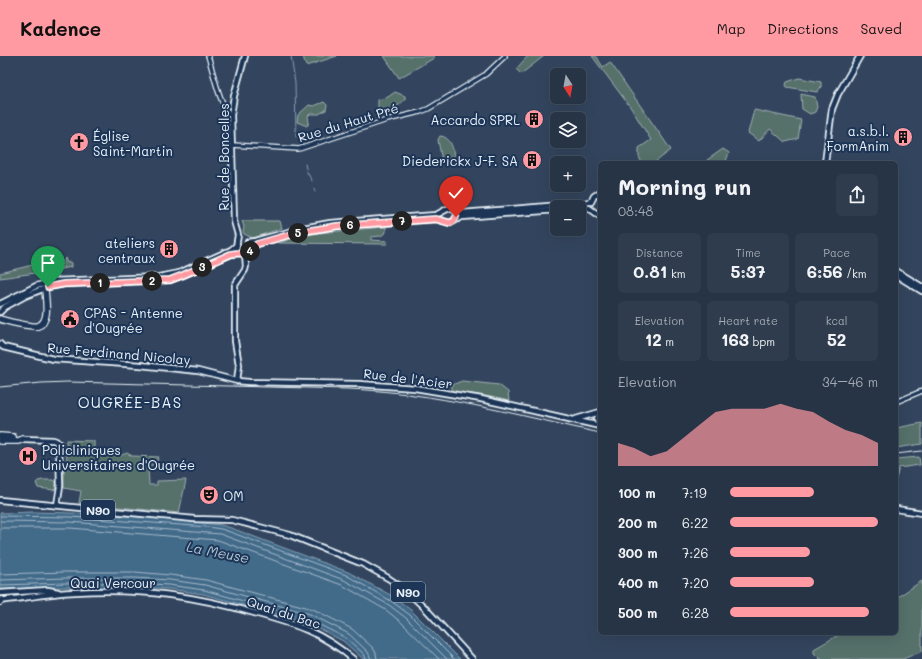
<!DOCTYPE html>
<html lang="en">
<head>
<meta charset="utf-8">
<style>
	:root { --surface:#263446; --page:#2e3c4d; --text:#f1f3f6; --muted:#a4aab3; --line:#424f5f; --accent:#ff9aa2 }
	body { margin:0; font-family:Mali,sans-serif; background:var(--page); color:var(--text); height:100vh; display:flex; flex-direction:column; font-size:15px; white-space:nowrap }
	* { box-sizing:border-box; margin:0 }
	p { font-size:13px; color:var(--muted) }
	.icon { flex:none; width:22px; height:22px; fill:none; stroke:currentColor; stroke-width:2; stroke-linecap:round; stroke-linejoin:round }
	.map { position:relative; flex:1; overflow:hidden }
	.details { position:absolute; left:598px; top:105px; width:300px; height:474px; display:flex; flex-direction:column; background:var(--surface); border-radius:6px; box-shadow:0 4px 16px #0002,0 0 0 1px var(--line) }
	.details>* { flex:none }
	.needle { width:26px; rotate:169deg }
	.buttons { position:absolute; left:550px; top:12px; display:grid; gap:8px }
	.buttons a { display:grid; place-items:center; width:36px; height:36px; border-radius:6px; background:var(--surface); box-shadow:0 4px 16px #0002,0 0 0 1px var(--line); font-size:20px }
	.pin { position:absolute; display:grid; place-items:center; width:34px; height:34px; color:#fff; margin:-41px -17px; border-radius:50% 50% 50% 0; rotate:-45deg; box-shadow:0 0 4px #0007 }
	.pin .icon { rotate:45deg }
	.km { position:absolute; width:20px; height:20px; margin:-10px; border-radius:50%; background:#222; color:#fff; font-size:11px; line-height:20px; text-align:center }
	.round { display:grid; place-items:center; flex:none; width:42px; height:42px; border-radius:6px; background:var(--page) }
	.overview { display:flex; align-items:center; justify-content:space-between; height:68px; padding:0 20px }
	h1 { font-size:22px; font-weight:700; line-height:30px }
	.figures { display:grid; grid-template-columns:repeat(3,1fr); gap:6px; height:68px; padding:4px 20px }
	.figures div { display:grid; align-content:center; border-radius:6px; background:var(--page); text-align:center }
	.figures b { font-size:17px; font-weight:700 }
	.figures small { font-size:11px; font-weight:400 }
	.figures p { font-size:11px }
	.chart { height:112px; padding:8px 20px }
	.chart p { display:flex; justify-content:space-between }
	.chart svg { width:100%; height:72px; margin-top:4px; fill:var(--accent); opacity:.7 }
	ul { padding:0 20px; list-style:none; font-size:13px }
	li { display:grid; grid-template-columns:64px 48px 1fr; align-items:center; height:30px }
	li i { height:10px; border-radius:5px; background:var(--accent) }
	header { display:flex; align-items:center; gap:24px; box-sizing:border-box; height:56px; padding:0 20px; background:var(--accent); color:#111 }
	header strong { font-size:19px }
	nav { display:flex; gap:22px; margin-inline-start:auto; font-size:14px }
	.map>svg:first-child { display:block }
</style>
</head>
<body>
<header>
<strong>Kadence</strong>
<nav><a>Map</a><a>Directions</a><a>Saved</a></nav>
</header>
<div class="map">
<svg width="922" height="603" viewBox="0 0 922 603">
	<rect width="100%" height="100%" fill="#33455e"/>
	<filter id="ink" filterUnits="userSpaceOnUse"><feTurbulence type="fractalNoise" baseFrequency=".025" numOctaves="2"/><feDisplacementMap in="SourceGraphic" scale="8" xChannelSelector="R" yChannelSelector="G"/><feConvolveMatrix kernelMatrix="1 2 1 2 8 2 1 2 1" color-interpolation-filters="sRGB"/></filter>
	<g filter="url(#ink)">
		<path fill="#576f6b" stroke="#a0b0b2" d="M303,0H337L306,10Z
			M384,0H433L434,2L399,22Z
			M528,0H544L521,18L516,13Z
			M592,0H596L603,11L610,6L671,94L654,107H642L639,101V92L651,84L631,52Z
			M799,22L821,26V31L817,36L787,31L786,29L787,26Z
			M395,36L405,40V43C399,51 389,56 378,53V44L388,41Z
			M801,38L815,41L817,51L815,56L810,58L802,53Z
			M324,46L327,49L326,54L319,58H310L308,60L309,67L307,70L297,66L298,59L309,49L314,50Z
			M754,54L801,64L798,83L785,86L770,73L759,85L748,77Z
			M440,80C450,80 455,94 453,102L449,104L442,105L438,84Z
			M723,93L729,97L726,105L732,107H708L707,104Z
			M242,165H280L282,172L253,182L244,178L243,176L244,171Z
			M386,171V176L381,180L371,181V184L387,185V188L278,187L291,183L318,177Z
			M65,202L67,207L71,206V211L48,216H42L0,222V217L53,204L54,209L58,208L61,211H64V205Z
			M462,325L499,329L508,336L509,345L486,340L452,335V329Z
			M922,367V388L896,392V372Z
			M66,384L94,385V397L122,399L127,397L132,400L159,401L156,407L148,411L149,429H157V425L186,424L179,457L79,447L81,435L64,432V407L67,406Z
			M919,401L920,409L899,412L896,423V403Z
			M43,424H54L56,426V432L54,434L38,432L36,427L38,425Z
			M922,525V595L903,603H820L814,597V593L842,577H896V542Z"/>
		<path fill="#426a89" stroke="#84a0b5" d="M34,456C96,457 159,462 221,469L231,472L348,516L394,541L412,555L460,603H363L343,585L306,566L203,538L169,533L135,531H67L0,533V457Z"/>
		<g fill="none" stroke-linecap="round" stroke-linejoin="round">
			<path stroke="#a6bbcc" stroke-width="1" d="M0,460L70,461L208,471L221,473L230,476L346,519L391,545L410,559L454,603
				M0,465L70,466L220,478L344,524L389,549L406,562L447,603
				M0,472H70L218,484L342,529L386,554L402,567L439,603
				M0,518L67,516H135L170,519L206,524L313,553L352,573L373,592L376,597L377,603
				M0,524L67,522H135L170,524L205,529L310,558L349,578L368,596L371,603
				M0,529L67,527H135L169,529L204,534L308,563L346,582L364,598L366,603"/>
			<path stroke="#84a0b5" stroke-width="1" d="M291,0L295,27L296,81
				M305,108L307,116L312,125
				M314,132L315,136"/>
			<defs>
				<path id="minor" d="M208,0C212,11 221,55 231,59
					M232,89L299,93L387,64L420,56L428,53L486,18L505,0
					M896,346L922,335"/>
				<path id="major" d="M825,107L832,53L838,38L860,0
					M591,146L594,140L600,136
					M579,152H589L600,160
					M248,186L255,185L303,172L330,167L436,159L449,152L462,157L585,147L591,145
					M239,197L236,191L238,179L234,165L231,59L234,40L245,0
					M896,215L922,231
					M896,219L922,235
					M0,248L36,230L53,225L159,221L179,217L231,194L237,189
					M0,256L5,251L25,240L48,231L64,228L170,224L183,219L231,198L239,197L246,198L257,188L289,179L311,174L337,170L436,163L450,167L462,161L557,154
					M0,288L3,291L53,303L140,309L198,315L237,325L249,326L359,328L415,332L481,343L600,370
					M237,325L239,309L235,285V229L245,214L246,210L245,199
					M576,363L600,356
					M599,369L597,363L600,358
					M23,383L53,384L56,385L59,388L60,430L57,449
					M0,444L194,463L232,464L290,479L363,508L388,522L406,534L425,552L472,603
					M896,453L922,457
					M0,537L48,534L58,536
					M0,545C25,542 50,537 75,536C141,532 196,540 258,558C297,569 321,576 353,603"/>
				<path id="highway" d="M0,263C8,266 16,267 25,269C29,269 34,271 38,270C51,266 45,242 45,232
					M0,380L13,381
					M0,385H18L23,383
					M0,546L2,544"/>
			</defs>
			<use href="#minor" stroke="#e8f1f8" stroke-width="6"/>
			<use href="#major" stroke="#e8f1f8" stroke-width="8"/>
			<use href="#highway" stroke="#e8f1f8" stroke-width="8"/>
			<use href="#minor" stroke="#1d3557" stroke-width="3.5"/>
			<use href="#major" stroke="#1d3557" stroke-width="4.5"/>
			<use href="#highway" stroke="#1d3557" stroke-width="5.5"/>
			<path stroke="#e8f1f8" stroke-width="1" d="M0,331L41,327L68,326L348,333C433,336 517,359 600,377
				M896,398L922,395"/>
		</g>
	</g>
	<g fill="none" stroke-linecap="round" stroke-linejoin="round" filter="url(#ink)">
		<defs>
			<path id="route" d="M48,231L64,228L170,224L183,219L231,198L239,197L246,198L257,188L299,176L337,170L436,163L450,167L454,165L456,161"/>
		</defs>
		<use href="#route" stroke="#fff" stroke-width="8"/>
		<use href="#route" stroke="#ff9aa2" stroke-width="5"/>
	</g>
	<defs>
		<symbol id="building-disc" viewBox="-11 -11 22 22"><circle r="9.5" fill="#ff9aa2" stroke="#1d3557"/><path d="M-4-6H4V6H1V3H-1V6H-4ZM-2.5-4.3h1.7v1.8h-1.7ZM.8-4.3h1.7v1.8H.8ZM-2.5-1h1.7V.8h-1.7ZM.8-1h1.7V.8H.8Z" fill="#111"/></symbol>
		<symbol id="church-disc" viewBox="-11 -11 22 22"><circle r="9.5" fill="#ff9aa2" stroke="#1d3557"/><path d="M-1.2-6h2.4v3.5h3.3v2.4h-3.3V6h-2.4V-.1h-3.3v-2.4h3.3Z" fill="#111"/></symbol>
		<symbol id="civic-disc" viewBox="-11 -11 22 22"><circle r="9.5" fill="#ff9aa2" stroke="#1d3557"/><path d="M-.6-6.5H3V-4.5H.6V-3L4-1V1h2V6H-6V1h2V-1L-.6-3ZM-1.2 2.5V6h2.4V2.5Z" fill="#111"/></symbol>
		<symbol id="hospital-disc" viewBox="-11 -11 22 22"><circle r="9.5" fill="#ff9aa2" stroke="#1d3557"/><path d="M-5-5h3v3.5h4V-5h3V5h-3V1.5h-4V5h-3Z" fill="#111"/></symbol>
		<symbol id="theatre-disc" viewBox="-11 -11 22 22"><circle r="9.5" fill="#ff9aa2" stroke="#1d3557"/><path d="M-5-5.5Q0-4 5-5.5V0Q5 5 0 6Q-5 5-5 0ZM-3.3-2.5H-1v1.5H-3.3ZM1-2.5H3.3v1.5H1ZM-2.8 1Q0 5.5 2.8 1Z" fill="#111"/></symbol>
	</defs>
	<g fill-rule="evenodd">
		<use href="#building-disc" x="523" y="52" width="22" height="22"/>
		<use href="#building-disc" x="892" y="70" width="22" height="22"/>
		<use href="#church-disc" x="68" y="75" width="22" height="22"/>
		<use href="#building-disc" x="521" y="93" width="22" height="22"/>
		<use href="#building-disc" x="158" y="182" width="22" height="22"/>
		<use href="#civic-disc" x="59" y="252" width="22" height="22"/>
		<use href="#hospital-disc" x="17" y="389" width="22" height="22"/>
		<use href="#theatre-disc" x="198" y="428" width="22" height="22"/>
	</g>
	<g text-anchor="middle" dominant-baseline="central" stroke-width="4" stroke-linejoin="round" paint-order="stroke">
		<g fill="#1d3557" stroke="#abb9c8" stroke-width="1">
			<rect x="81" y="444" width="34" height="20" rx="3"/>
			<rect x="391" y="526" width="34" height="20" rx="3"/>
		</g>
		<g font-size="12" font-weight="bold" fill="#e8f1f8">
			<text x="98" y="454">N90</text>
			<text x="408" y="536">N90</text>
		</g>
		<g font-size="13" fill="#e8f1f8" stroke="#1d3557" text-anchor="end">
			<text x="520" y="63">Accardo SPRL</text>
			<text x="889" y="74">a.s.b.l.<tspan x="889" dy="15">FormAnim</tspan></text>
			<text x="93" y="79" text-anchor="start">Église<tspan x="93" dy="15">Saint-Martin</tspan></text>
			<text x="518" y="104">Diederickx J-F. SA</text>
			<text x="155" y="186">ateliers<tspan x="155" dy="15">centraux</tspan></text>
			<text x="84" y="256" text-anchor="start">CPAS - Antenne<tspan x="84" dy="15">d'Ougrée</tspan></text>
			<text x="42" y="393" text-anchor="start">Policliniques<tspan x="42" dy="15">Universitaires d'Ougrée</tspan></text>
			<text x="223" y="439" text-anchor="start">OM</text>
		</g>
		<g font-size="13" fill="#e8f1f8" stroke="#1d3557">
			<text transform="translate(348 66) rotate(-17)">Rue du Haut Pré</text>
			<text transform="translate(223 101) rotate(-90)">Rue de Boncelles</text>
			<text transform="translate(119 297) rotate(5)">Rue Ferdinand Nicolay</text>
			<text transform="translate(408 322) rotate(7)">Rue de l'Acier</text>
			<text x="113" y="526">Quai Vercour</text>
			<text transform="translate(284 556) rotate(18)">Quai du Bac</text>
		</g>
		<g font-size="14" font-style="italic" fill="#aec2d1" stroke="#1d3557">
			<text transform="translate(218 496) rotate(11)">La Meuse</text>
		</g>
		<g font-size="15" letter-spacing="1" fill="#e8f1f8" stroke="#1d3557">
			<text x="130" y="346">OUGRÉE-BAS</text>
		</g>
	</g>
</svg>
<div class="buttons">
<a><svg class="needle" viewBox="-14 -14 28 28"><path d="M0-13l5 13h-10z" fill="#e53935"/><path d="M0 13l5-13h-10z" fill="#a4aab3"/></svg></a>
<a><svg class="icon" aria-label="layers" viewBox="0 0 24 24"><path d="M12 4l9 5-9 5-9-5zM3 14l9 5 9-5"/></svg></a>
<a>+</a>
<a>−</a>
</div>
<div class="pin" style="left:48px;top:231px;background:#1e9e55"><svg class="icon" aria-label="arrive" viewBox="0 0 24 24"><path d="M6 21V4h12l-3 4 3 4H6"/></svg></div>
<div class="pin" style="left:456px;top:161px;background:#d93025"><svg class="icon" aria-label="check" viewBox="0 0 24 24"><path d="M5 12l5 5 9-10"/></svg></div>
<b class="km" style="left:100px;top:227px">1</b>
<b class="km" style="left:152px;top:225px">2</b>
<b class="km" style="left:202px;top:211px">3</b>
<b class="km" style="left:250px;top:195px">4</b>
<b class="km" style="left:298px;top:177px">5</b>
<b class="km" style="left:350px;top:169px">6</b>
<b class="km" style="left:402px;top:165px">7</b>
<section class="details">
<div class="overview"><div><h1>Morning run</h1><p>08:48</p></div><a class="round"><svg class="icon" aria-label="share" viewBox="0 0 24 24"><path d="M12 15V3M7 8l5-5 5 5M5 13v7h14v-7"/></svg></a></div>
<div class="figures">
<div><p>Distance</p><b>0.81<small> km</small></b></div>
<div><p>Time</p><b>5:37</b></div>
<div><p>Pace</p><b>6:56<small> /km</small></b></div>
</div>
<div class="figures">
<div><p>Elevation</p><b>12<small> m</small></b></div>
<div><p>Heart rate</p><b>163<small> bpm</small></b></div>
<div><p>kcal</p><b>52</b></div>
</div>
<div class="chart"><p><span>Elevation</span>34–46 m</p>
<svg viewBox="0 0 160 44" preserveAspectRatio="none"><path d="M0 44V30L10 33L20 38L30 35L40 27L50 19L60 11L70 9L80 9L90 9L100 6L110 9L120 11L130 17L140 22L150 25L160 30V44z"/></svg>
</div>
<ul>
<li><b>100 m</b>7:19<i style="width:57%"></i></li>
<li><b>200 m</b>6:22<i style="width:100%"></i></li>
<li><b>300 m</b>7:26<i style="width:54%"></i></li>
<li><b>400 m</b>7:20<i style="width:57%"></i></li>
<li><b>500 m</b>6:28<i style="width:94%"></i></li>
</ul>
</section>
</div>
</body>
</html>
